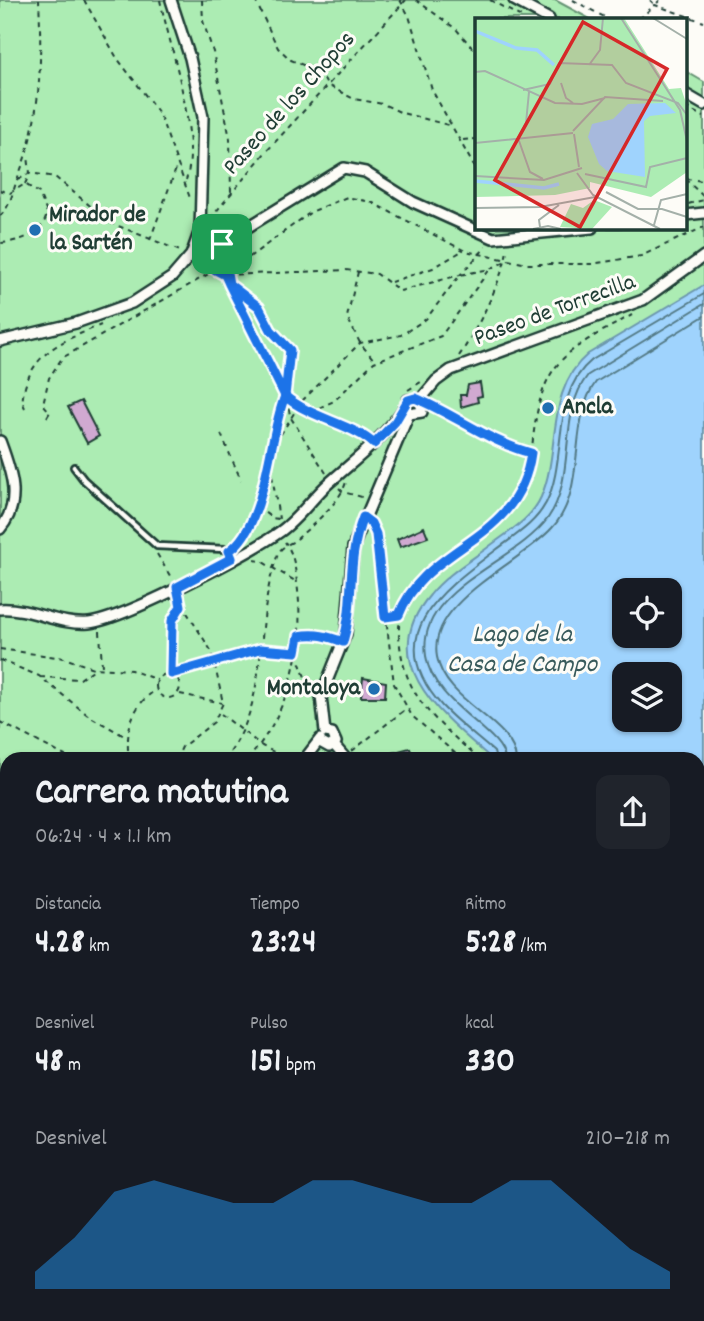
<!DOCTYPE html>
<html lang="es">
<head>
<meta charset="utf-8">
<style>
	:root { --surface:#171b24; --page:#20242c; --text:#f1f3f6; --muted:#9ea1a6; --accent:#1f6fb2 }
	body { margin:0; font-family:Dekko,sans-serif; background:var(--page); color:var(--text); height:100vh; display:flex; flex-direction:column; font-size:26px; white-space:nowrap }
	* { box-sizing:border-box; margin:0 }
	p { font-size:23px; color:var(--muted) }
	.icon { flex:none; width:38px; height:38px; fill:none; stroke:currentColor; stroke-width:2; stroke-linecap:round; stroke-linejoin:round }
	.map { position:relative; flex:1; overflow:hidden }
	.panel { position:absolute; left:0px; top:752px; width:705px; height:569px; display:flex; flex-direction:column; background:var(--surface); border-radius:21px 21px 0 0; box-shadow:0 2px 5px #0004 }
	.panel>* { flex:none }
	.controls { position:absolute; left:612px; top:578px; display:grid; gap:14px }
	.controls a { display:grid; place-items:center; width:70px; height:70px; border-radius:14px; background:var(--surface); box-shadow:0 2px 5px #0004; font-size:35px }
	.pin { position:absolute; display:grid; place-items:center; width:60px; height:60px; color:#fff; margin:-30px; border-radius:14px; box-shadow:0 4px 10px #0006 }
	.round { display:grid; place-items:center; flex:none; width:74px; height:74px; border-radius:14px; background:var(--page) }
	.summary { display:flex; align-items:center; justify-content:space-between; height:119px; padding:0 35px }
	h1 { font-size:38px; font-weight:800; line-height:52px }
	.metrics { display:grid; grid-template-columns:repeat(3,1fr); gap:10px; height:119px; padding:7px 35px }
	.metrics div { display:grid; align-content:center }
	.metrics b { font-size:35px; font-weight:800 }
	.metrics small { font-size:19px; font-weight:400 }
	.metrics p { font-size:19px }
	.chart { height:196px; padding:14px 35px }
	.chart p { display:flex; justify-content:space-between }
	.chart svg { width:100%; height:126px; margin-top:7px; fill:var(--accent); opacity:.7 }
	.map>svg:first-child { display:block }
</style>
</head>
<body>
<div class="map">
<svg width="704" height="1321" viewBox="0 0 704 1321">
	<rect width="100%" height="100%" fill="#fdfcf7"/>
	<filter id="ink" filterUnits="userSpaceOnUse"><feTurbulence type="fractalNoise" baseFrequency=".0143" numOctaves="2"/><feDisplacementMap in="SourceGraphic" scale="14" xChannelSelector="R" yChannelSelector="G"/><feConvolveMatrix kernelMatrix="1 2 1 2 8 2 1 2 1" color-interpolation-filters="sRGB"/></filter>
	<g filter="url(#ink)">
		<path fill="#f0e3ec" d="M704,963V1052L698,1053V965Z
			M704,1085V1321H244L254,1314H698V1086Z"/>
		<path fill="#acecb3" stroke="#669474" stroke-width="2" fill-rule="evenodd" d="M0,0H555L590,19H476V228H685V71L704,82V963L698,965V760H7V1314H254L244,1321H0ZM625,590H670V635H625ZM625,674H670V719H625Z
			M704,1092V1321H563L561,1314H698V1096Z"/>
		<path fill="#9fd3fd" stroke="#6c97ad" stroke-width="2" fill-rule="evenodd" d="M704,285V854L698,856V760L492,759C445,718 372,663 430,595C445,576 468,562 487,548C506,533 531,520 541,497C561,451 545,390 588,354ZM625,590H670V635H625ZM625,674H670V719H625Z"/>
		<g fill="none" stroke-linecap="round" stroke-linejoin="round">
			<path stroke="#527984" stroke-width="2" d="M496,760L494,752C477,737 458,723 442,706C379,636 441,591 496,550C514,536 535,524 546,503C568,459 550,394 592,360L704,294
				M505,760C504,731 433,705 426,656C416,588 515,564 548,518C577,477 557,414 588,375L704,304
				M516,760C514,721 445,703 437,657C427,601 520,564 552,528C588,490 567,421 596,382L704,316"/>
			<path stroke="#6c97ad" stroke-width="3.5" d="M9,1321L27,1314"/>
		</g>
		<path fill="#d0a9d1" stroke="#1f3d34" stroke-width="2" d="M480,383L482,396L477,397L478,402L461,407L460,395H466L468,385Z
			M81,401L99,436L87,443L68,407Z
			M424,527L428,537L400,547L397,539Z
			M363,678L386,682L385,697H361Z
			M410,748L413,760H393L391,753Z
			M424,1314H454L455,1317L445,1321H420L419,1316Z"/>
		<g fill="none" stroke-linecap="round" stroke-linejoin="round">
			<defs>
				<path id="lane" d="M74,467L84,480L157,546L225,549L232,558"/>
				<path id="street" d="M514,0L549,19
					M685,94L704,105
					M685,215L704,213
					M191,255L209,251L344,168L365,172L413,202L493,238L592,228
					M0,341L76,323L132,303L172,277L191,255L200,230L203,117L190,58L171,0
					M420,400L436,381L451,370L643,300L704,256
					M407,412L408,400H420
					M409,414L422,412L420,400
					M0,441C11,471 23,502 0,529
					M0,609C31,607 59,626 89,623C124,619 249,554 281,531C299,518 313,497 330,482C357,458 384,438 405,407
					M325,732L321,696L346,634L353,547L409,414
					M320,742L329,747L336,742L332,733L325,732
					M334,745L347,760
					M304,760L320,739
					M698,900L704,899
					M0,962L7,958
					M0,979L7,984
					M698,1072H704
					M0,1296L7,1292
					M389,1321L398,1314
					M464,1321L467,1314"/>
			</defs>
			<use href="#lane" stroke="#1f3d34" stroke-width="10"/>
			<use href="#street" stroke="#1f3d34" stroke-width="14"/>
			<path stroke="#1f3d34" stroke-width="2" stroke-dasharray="5 5" stroke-linecap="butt" d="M84,0L117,58L159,113L190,198
				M160,0C170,46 201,139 186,180
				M202,0L203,21L213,52L230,139L231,193
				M255,0L278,48L291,60L320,72L327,85L354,99L383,104L402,113L448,125
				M400,0L409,16L432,90L476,170
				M416,0L456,29L476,52
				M490,0L525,19
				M573,0L608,19
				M650,0L655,5L660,0
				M639,19L655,5L704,22
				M685,107L704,117
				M463,140L476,139
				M685,179L704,197
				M686,179L704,181
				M18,180L30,173L55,177L111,223L180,251
				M25,184L30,173L28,156
				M0,190L10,193L25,184L39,193L47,213C44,234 19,242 0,243
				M688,204L704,200
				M0,216C11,206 13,190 18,177C41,119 42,62 39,0
				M210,219L265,153L406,0
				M150,240L177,166
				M224,255L225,274
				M202,262L225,275L241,314L285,396L270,450
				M358,272L347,317L360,343L375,361
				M225,275L311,212L347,197L371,202L465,251L527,264H592L641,256L704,227
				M226,275L346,270L377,274L400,291L460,275L486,247
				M391,282L433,268L462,251
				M231,285L259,307L271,330L290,350L285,395
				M459,356C474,335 507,272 507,247
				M408,390L424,380
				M432,406C467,416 491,442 530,453
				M25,408C21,401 23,395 25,387C36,349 68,339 101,325
				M310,412L334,401L374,362L441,336L490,269
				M47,417L50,412L43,404L49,378L62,358L212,272
				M221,434L241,480
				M269,456L279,519
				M326,473L291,418L285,396L298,407L366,437
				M339,488L343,492L362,497
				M257,507L272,518L279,519
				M372,525L376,534L394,684L412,716L463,760
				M238,545L264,489L269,453L301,402L360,343L401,335L426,319L460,275L490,269L506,261
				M157,554L172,579
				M254,560L261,561L295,581
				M386,617L398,615
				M100,631L102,667
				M300,636L323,635L333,638
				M0,649L64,658L93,668L131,670L157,680
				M296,653L311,693
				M0,660L39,676L89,716L128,738
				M170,671L172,621L180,606
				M156 686a12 12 0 1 1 24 0a12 12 0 1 1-24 0Z
				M171,674L260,650L295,652
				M40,677L80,679L93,670
				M180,694L222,703
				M221,714L262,746L289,760
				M0,722L73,760
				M352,751L406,709
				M129,760C125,731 131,706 156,690
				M176,760L182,747L214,722L223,703L212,652L179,600
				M224,760C273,701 252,622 278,554C281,546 291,544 298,538C314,523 340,503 346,482
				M247,760C290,713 306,645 297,583C295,567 294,555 285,542
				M480,760C436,720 403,699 399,635C398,610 407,591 427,575C457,550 498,529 519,495C530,479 531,457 533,439C542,358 567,351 632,315
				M0,842L7,841
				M0,858L7,856
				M698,860L704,857
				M698,886L704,885
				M0,890H7
				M698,930L704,929
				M0,942H7
				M0,1022L7,1019L4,1002L7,996
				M0,1049L7,1052
				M0,1193L7,1187
				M152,1321L177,1314"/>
			<use href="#lane" stroke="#fdfcf7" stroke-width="4.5"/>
			<use href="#street" stroke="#fdfcf7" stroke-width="9"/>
			<defs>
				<path id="rail" d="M305,1321L316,1314"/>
			</defs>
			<use href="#rail" stroke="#1f3d34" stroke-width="6"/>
			<use href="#rail" stroke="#fdfcf7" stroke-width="3.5" stroke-dasharray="10" stroke-linecap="butt"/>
		</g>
	</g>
	<g fill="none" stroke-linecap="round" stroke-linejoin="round" filter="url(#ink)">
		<defs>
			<path id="route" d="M222,244L229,284L285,396C268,437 267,526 229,551L232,558L177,587L181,606L172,621L171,674L260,649L296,652L299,636C316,633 328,636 343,642C356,599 345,564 363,517L371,523L376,534L385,617L399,615C426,543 519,544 531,453C489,442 454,414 415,398L408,400L395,422L374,444C355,425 310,418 285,396L290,350L271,330L259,307L229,284L225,275L204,264L198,256L222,244"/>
		</defs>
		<use href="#route" stroke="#fff" stroke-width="14"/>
		<use href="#route" stroke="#1a73e8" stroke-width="9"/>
	</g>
	<g fill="#1f6fb2" stroke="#fdfcf7" stroke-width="2.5">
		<circle cx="35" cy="230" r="7"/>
		<circle cx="548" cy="408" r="7"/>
		<circle cx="374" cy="689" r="7"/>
	</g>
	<g text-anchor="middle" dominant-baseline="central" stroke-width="6" stroke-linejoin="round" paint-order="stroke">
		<g font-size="24" fill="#1f3d34" stroke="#fdfcf7">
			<text transform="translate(290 104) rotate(-48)">Paseo de los Chopos</text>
			<text transform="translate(555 311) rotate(-20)">Paseo de Torrecilla</text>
		</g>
		<g font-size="24" font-weight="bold" fill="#1f3d34" stroke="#fdfcf7" text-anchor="start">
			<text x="49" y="216">Mirador de<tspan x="49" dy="28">la Sartén</tspan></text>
			<text x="562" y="408">Ancla</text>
			<text x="360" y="689" text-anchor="end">Montaloya</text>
		</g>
		<g font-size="26" font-style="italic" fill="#395b5c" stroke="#fdfcf7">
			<text x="522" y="635">Lago de la<tspan x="522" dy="30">Casa de Campo</tspan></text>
		</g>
	</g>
	<g transform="translate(475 18)">
		<rect width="212" height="212" fill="#fdfcf7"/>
		<path d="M0,0H149L194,71L206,70L212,88V154L176,179L115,164V170L80,177L0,179ZM119,182L137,189L117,211L85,209L96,186L108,190Z" fill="#acecb3"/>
		<path d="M190,85L201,95L175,98L169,103L170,159L132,153L124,146L113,119L117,106L138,101L153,86Z" fill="#9fd3fd"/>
		<path fill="none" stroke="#9fd3fd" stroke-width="3.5" d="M0,13L41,30L62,32L79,47M0,163L69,170L84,166"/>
		<path fill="none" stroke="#a4b0a9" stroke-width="2" d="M146,0L205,92L212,123M178,0L212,21M114,47L125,32L128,0M0,54L10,53L80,85L107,86L130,80M86,65L91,80L98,85M48,72L75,66L84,45L137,47L151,65L203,85L212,97M98,113L130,79L188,83M99,116L104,149M43,120L55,154L68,161M43,120L51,105L54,74M0,125L98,115M102,155L118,177L185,211M110,156L171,169L175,149L212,140M0,158L69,162L107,150M131,174L163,191H187L212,199M0,190L65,189L120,179M179,207L186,182L212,176M65,209L64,202L84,187M58,211L73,208L86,211"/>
		<path fill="#d62828" fill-opacity="0.15" stroke="#d62828" stroke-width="3.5" d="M108,4L192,51L105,209L20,162Z"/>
		<rect width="212" height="212" fill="none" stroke="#1f3d34" stroke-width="3.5"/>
	</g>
</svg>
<div class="controls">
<a><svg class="icon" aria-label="locate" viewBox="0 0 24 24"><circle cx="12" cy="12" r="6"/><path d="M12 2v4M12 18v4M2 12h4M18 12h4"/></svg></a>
<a><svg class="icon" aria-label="layers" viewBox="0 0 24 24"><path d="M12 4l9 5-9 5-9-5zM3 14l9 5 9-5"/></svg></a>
</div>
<div class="pin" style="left:222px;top:244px;background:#1e9e55"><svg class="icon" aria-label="arrive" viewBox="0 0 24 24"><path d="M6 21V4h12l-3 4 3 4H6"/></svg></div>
<section class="panel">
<div class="summary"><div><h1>Carrera matutina</h1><p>06:24 · 4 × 1.1 km</p></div><a class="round"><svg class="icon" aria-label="share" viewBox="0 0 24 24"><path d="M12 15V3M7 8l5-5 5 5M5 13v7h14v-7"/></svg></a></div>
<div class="metrics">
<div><p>Distancia</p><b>4.28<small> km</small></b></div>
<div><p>Tiempo</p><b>23:24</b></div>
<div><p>Ritmo</p><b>5:28<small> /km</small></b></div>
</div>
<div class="metrics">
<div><p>Desnivel</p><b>48<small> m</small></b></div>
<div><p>Pulso</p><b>151<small> bpm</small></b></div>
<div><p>kcal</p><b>330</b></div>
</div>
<div class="chart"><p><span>Desnivel</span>210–218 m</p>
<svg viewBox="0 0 160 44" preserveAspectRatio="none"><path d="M0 44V38L10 26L20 10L30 6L40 10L50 14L60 14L70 6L80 6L90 10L100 14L110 14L120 6L130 6L140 18L150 30L160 38V44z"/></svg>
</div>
</section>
</div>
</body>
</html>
